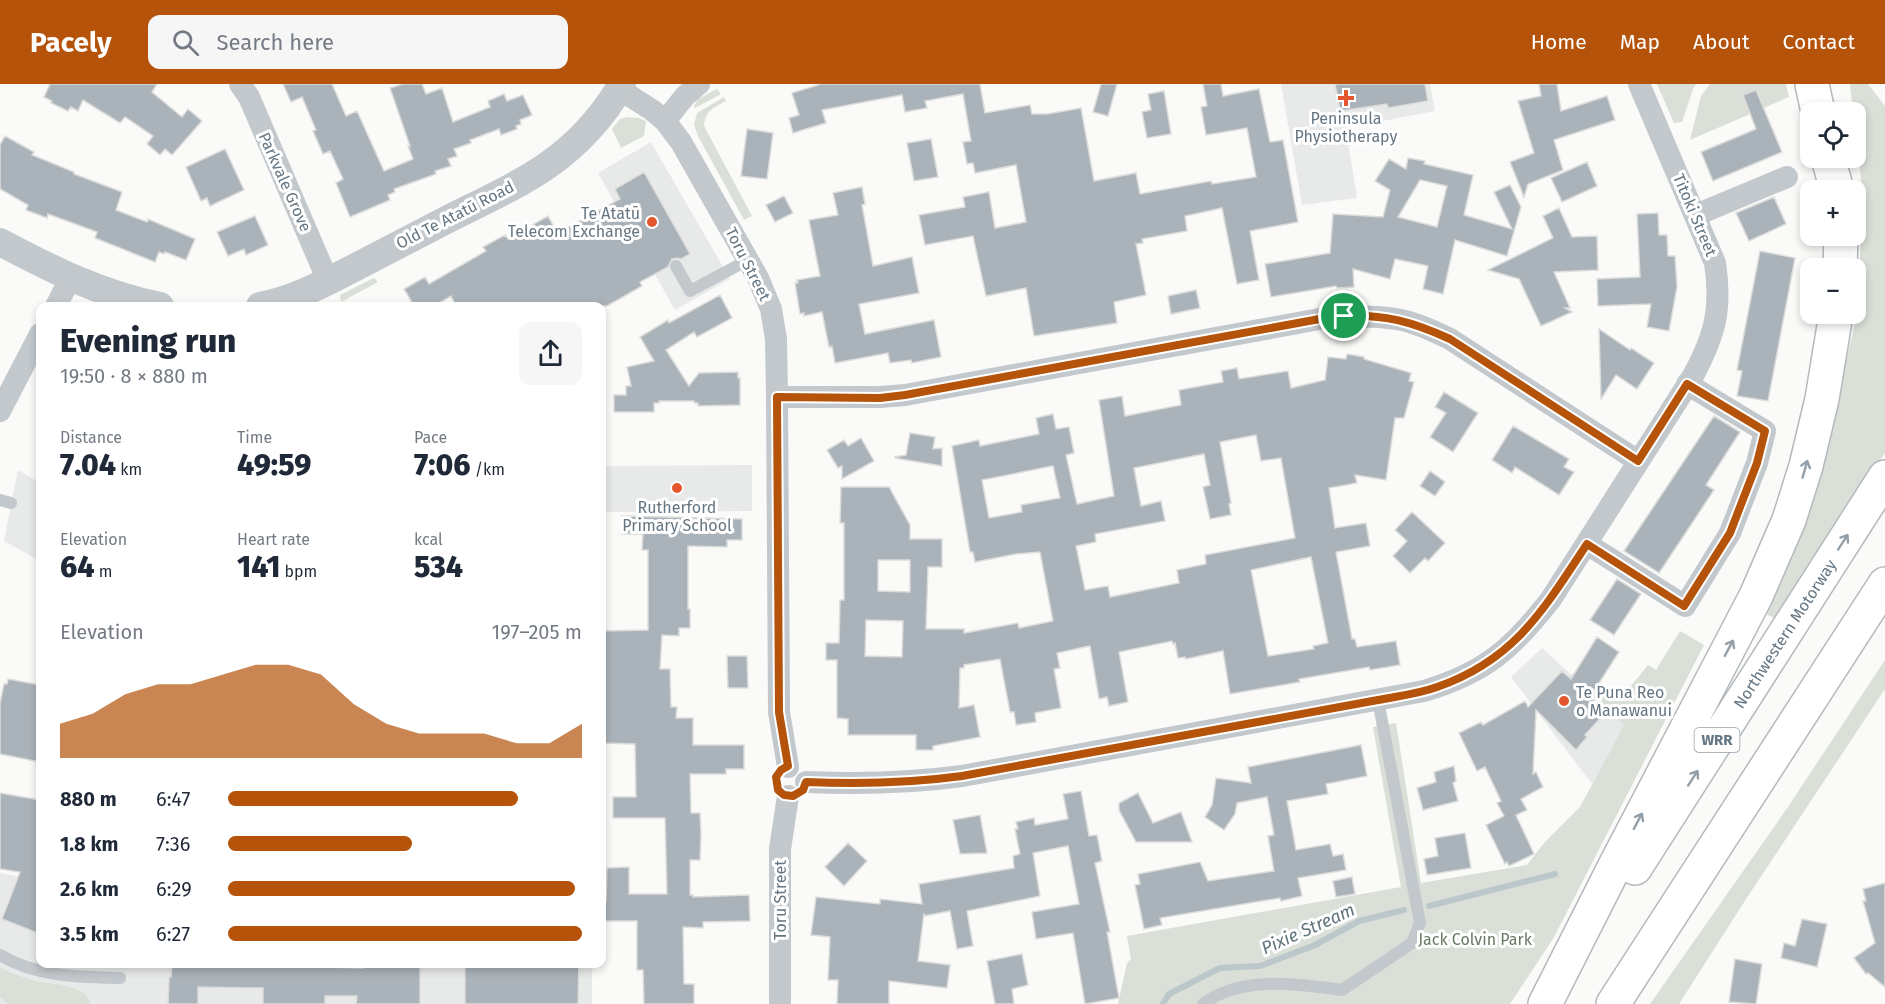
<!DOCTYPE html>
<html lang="en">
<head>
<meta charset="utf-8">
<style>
	:root { --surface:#fff; --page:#f6f6f7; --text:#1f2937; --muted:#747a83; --accent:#b45309 }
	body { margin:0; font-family:"Fira Sans",sans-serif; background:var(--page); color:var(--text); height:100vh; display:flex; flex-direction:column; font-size:22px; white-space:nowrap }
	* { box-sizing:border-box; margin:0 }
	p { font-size:20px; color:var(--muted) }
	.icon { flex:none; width:33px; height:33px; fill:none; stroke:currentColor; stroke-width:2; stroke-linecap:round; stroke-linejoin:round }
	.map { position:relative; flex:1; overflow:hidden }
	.drawer { position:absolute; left:36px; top:218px; width:570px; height:666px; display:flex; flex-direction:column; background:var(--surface); border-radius:12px; box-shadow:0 3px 9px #0003 }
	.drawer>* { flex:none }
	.fabs { position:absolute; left:1800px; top:18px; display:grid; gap:12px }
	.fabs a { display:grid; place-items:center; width:66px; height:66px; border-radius:12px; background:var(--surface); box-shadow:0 3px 9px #0003; font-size:30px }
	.pin { position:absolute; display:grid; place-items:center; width:51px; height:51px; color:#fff; margin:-26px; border:3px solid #fff; border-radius:50%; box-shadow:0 2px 6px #0007 }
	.round { display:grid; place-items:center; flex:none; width:63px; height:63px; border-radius:12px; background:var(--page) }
	.overview { display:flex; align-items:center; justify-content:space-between; height:102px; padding:0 24px }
	h1 { font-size:33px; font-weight:800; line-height:45px }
	.stats { display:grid; grid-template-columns:repeat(3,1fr); gap:9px; height:102px; padding:6px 24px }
	.stats div { display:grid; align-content:center }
	.stats b { font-size:30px; font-weight:800 }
	.stats small { font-size:16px; font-weight:400 }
	.stats p { font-size:16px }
	.chart { height:168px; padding:12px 24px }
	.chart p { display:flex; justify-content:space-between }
	.chart svg { width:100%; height:108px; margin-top:6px; fill:var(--accent); opacity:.7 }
	ul { padding:0 24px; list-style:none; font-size:20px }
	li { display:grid; grid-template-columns:96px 72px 1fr; align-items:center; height:45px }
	li i { height:15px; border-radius:8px; background:var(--accent) }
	header { display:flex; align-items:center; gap:36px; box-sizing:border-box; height:84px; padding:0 30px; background:var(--accent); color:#fff }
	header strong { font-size:28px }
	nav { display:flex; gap:33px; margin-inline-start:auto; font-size:21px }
	.search { width:420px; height:54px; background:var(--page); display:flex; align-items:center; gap:15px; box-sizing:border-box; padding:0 21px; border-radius:12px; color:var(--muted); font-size:22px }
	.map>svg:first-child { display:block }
</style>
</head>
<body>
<header>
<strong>Pacely</strong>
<div class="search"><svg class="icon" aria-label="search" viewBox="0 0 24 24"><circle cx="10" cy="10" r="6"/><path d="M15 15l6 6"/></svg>Search here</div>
<nav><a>Home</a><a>Map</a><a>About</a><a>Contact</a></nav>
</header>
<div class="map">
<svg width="1885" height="920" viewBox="0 0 1885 920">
	<rect width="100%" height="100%" fill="#fafaf8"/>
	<path fill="#e8e9e9" d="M1281,0H1430L1435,27L1346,44L1357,114L1302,121Z
		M651,58L730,195L675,226L598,89Z
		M752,381V427L602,428V382Z
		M18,386L40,399V477L4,457Z
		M1542,564L1625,640L1592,700L1511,593Z
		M0,789L40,796V879H592V920H0Z"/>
	<path fill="#dadfd7" d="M1657,0H1696L1693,5L1682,38L1674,39Z
		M1710,0H1786L1789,13L1690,56L1701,12Z
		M1850,0H1868L1885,22V369L1778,536L1758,526L1832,337L1857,230L1863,114L1856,48V28H1853Z
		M717,5L721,10L695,24L694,22L698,15Z
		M724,13L726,17C713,24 705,27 704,42L752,132L744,136L698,52L694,41L697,29Z
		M627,33L639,34L646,37L644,52L621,64L612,45L620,35Z
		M374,194L378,198L341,218L340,211Z
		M1680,547L1704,561L1553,855L1510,920H1118L1127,879L1131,875L1127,852L1401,803L1373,643L1396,639L1421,799L1527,781L1544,759L1580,723L1624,641L1571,591L1576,588L1611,616H1620L1648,581L1656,586Z
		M1885,576V605L1748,812L1679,920H1650L1788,723Z
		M0,883C12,890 24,894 36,897C53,901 86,900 91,920H8L0,913Z"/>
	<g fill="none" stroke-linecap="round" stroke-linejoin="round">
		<path stroke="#bbc7cb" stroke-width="6" d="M1429,822L1555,790
			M1163,920L1169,910L1220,884L1260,882L1315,861L1359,837L1404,826"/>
	</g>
	<path fill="#aab3b9" stroke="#dcdcda" stroke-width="1.5" fill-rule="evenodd" d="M50,0H157L152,8L182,33L188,25L202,37L172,71L165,65L160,71L147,60L153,52L125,33L120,39L83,16L78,27L71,23L68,27L51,19L52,17L44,13Z
		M283,0H332L346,32L357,27L384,87L413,75L408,62H410L390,4L403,0H422L426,10L442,4L453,38L490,23L488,17L504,10L507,17L523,11L532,31L520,36L521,40L516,42L517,45L501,51L499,45L470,56L471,59L454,65L457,72L448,75L451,82L435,87L436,90L394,105L395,108L388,111L390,116L350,133L336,99L343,95L330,67L323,70L313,47L316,46L302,13L291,18Z
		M821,0H980L985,29L1030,21L1032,30H1047L1081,24L1094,97L1136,89L1140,110L1211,97L1212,100L1256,93L1247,44L1206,51L1201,23L1207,22L1203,0H1221L1223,12L1259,5L1270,58L1283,56L1298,138L1250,147L1259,196L1237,200L1222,124L1185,132L1187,147L1142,155L1143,159L1136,160L1146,211L1114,218L1117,239L1034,252L1026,204L986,212L973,152L925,161L919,131L965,123L963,113L989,108L995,144L1026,138L1016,81L975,89L973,79L967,80L963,58L971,57L963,10L925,17L927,24L905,28L902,11L822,26L826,39L793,49L789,34L799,31L792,9Z
		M1101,0H1117L1108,32L1093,28Z
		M1335,0H1425L1428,17L1388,24L1387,20L1340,27Z
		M1539,0H1557L1561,27L1607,12L1615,36L1554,56L1563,86L1528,100L1524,113L1510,78L1534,69L1518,17L1541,12Z
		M1756,6L1782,68L1713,97L1701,68L1756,45L1743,11Z
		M1164,7L1171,50L1147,54L1142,28L1151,26L1148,10Z
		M747,45L773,49L767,95L741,92Z
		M5,52L34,68L32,71L74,88V90L122,108L116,126L147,138L148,135L195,155L186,176L165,168L164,170L159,168L155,178L95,154L97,148L48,130L47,134L26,126L28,121L0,105V61Z
		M931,55L938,93L914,97L907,59Z
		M225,65L244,106L210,122L207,114L201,117L186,83Z
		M1408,74L1425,77L1424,80L1473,91L1464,131L1512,145L1494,108L1510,101L1521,123L1507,172L1455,156L1443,210L1423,205L1428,182L1395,175L1390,195L1353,185L1354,203L1337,204L1336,202L1271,213L1265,180L1330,169L1333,130L1383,133L1390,106L1375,97L1389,75L1406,85ZM1420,96L1447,102L1437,143L1398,133Z
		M1587,78L1597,102L1562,118L1551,94Z
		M644,88L690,170L681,175L677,174L672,175L668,183L640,198L642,202L607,222H456L451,212L434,222H414L404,205L425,193L429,200L486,167L483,163L505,151L508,155L548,132L555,145L558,143L560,148L620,115L615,105Z
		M862,103L865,120L862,121L873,182L912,173L919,209L859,220L865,250L934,236L941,273L912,279L911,276L890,279L888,269L835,279L832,262L829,263L822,228L804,232V229L800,230L795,199H798L797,196L820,192L809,136L838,131L833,109Z
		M784,112L793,129L775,138L766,121Z
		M1774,113L1786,140L1749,157L1736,129Z
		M1559,124L1572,153L1597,152L1598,186L1554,188L1570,224H1565L1572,228L1541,242L1519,195L1488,186L1553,154L1543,132Z
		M1658,129L1659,151H1667L1668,172H1675L1677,203L1669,247L1647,243L1651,220L1598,222L1597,195L1640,193L1637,130Z
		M255,132L268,161L246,171L244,165L228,172L217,148Z
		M1760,167L1795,174L1768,317L1737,312L1742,287L1737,286Z
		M1196,206L1200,224L1171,230L1168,212Z
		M720,211L732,234L697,253L694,248L666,266L689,302L699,289L738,288V294H740V321L698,322V319H694V317H659V319H654V328H614V311H626V302H631L627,283L654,277L640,253L668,236L669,239Z
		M1599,245L1630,266L1631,264L1654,279L1637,305L1616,291L1601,315Z
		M1347,270L1364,273V275L1411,289L1409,297L1414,298L1404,334H1395L1386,396L1355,391L1357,399L1329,404L1335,444L1366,439L1370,462L1336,468L1352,555H1355L1357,563L1396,557L1400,581L1370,586L1369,583L1299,595L1300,598L1230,610L1223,567L1186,575L1185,573L1178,574L1175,559L1173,560L1172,557L1119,568L1128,618L1109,622L1107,613L1099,615L1090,562L1057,569L1060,584L1054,585L1061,624L1035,629L1036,638L1016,641L1014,628H1010L1000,575L964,581V584H960L959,624L974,621L980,653L933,662V666H916V651H848V635L837,634V576H826V559H839L840,516H844V439H840L841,403H889L910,441V455H942V483H928L926,545H964V549L1018,539L1019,544L1053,537L1040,468L1016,470L975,478L973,468H970L952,362L979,356L980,362L1039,350L1036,334L1053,330L1056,345L1069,343L1074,369L1066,371L1077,420L1114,412L1099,316L1122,312L1125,332L1181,321L1179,306L1223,298L1221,287L1237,284L1239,295L1288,287L1291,304L1325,296L1328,273L1346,275ZM1256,351L1261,377L1281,374L1295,454L1205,471L1206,480L1177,486L1179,499L1110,513L1108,502L1085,506L1076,462L1096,458L1095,450L1165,437L1161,417L1141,422L1134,384L1204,370L1210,401L1203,403L1210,435L1231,431L1229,420L1231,419L1220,358ZM1053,382L1060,414L1021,421L1022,428L989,434L982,396ZM1311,473L1328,559L1313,562L1314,565L1268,572L1251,486ZM878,476H910V508L878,507ZM866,536L903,537L902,573L865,572Z
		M1444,308L1478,329L1453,368L1430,353L1446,329L1435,323Z
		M1714,332L1740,348L1706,401L1714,406L1659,489L1624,467Z
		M1513,342L1569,375L1564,383L1574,388L1559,411L1515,383L1512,389L1492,376Z
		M910,349L935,353L933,365L942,364V382L895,374V373L906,371Z
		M861,354L874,377L842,395V382L838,384L827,366L844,356L848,362Z
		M1430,387L1445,398L1435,412L1420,402Z
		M1412,428L1445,459L1428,477L1425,474L1410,489L1393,472L1407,457L1395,446Z
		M622,432L742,435V456H727V463L688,462V525H690V544H679V552L662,551L660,585H670L671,623H677L676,634H693V661H744V685H726V690H690L691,729H700L701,750L700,776H690V811H693V813L749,811L750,837L703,838V844L683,843L684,900H694V920H644L643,886H637V837H602V817H606L607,784L629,783V810H667L665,734H613V713H636L635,660L602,659V547L648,546V466H642L643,450H622Z
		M1617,495L1641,510L1614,551L1590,536Z
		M1597,553L1619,568L1590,613L1606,628L1585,651L1587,653L1576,666L1536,626L1533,690L1536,688L1543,703L1521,715L1527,726L1516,731L1534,770L1509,782L1507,778L1505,780L1486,741L1504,732L1497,719L1501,717L1485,683L1477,687L1459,649L1481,638L1483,641L1525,617L1528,623L1562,587L1571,595Z
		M727,572H747L748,604H728Z
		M8,595L40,601V678L0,670V619L4,600H7Z
		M1361,661L1367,692L1326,700L1328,710L1287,717L1296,766L1330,760L1333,772L1343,770L1346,786L1298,794L1302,812L1281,817L1280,814L1160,834L1162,841L1144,845L1135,801L1140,800L1138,790L1200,778L1208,797L1274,787L1268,752L1274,751L1267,713L1237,719L1235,730L1224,746L1205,733L1212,721L1216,694L1251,699L1248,683Z
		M1454,682L1456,697L1453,699L1458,717L1423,726L1417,704L1436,698L1434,688Z
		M1081,707L1089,752L1097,751L1102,777L1095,779L1110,848H1107L1119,914L1085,920L1073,849L1036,855L1032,828L1079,820L1068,762L1033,769L1040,812L967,827L973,862L957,865L950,827L924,832V829L918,877L950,881L947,904L889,897V920H837L838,896H828L830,853L811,851L816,813L880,820V815L922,820L919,800L1014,784L1013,772L1020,770L1015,745H1018L1016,738L1034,734L1035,741L1068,735L1063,710Z
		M0,709L40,716V850L2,835L20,788L0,785Z
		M1138,709L1153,739L1181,728L1192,758H1136L1119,726V719Z
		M980,731L987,769L960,770L953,736Z
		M1465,749L1471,784L1427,791L1424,775L1438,772L1435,754Z
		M848,759L867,777L844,802L825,783Z
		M1352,793L1355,810L1336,813L1333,797Z
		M1885,799V903L1868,889L1866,890L1854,874L1875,859L1863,817H1866L1863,805Z
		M1802,835L1827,840L1817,883L1781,874L1784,859L1795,862Z
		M1022,870L1028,901L1012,905L1014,920H995L987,877Z
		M1735,875L1762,880L1756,920L1729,918Z
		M172,879H319V883L364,884V879H420V920H356L357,912H325V920H263V904L198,903V920H168L169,893H171Z
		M465,879H579L578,920H465Z"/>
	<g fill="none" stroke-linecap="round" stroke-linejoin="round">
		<defs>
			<path id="motorway" d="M1812,0L1818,28
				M1828,74L1837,106
				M1840,184L1841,152
				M1635,784L1885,393
				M1545,920L1617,778L1756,512L1789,436L1806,382L1822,315L1836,230
				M1613,920L1885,500"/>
		</defs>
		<use href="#motorway" stroke="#b4b9bd" stroke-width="36"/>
		<path stroke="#c3c8cc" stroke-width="12" d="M676,182L690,207L748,176
			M0,416L11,419
			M0,871C37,893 78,893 120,894
			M1203,920C1242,891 1296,900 1342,906L1412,859L1420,839L1378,616"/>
		<path stroke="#c3c8cc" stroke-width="22" d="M240,0L249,13L328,197
			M619,5L652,26L665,37L681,58L758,194L771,225L776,255L777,313L779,628L788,683
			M665,37L685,12L699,0
			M1696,131L1787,93
			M56,222L71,193
			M777,313H880L905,311L1325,234C1349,232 1373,231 1396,235C1415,238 1433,247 1450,255L1638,377
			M0,327L40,250
			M1587,460L1685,522L1730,449L1757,379L1765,347L1687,300
			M806,698C857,700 911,699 962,692L1424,607C1485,589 1513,564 1551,515L1693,292C1715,251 1722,225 1715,179L1639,0
			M780,920V765L788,712"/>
		<path stroke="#c3c8cc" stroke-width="28" d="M0,158C51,185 102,211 160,222
			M260,222C292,216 321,201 350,186C377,172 404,158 431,144C470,123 512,106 548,81C578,60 604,31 622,0"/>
		<use href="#motorway" stroke="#fff" stroke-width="33"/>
	</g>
	<defs><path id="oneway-shaft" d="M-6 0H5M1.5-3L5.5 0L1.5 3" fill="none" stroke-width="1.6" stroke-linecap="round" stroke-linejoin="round" transform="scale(1.5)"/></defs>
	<g stroke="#939fa8">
		<use href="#oneway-shaft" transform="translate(1805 385) rotate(-74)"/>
		<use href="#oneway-shaft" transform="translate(1843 458) rotate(-57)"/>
		<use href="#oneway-shaft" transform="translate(1729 564) rotate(-62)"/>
		<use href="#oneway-shaft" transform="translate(1693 694) rotate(-57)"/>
		<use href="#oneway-shaft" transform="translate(1638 737) rotate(-62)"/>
	</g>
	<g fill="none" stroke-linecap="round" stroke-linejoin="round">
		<defs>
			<path id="route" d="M1344,232C1385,230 1413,238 1450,255L1638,377L1687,300L1765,347L1757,379L1730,449L1684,522L1587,460C1544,525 1515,576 1437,603C1418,610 1398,612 1378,616L962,692C911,699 857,700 806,698L803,706L793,712L784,711L778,706L776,693L781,686L788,682L779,628L777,313L880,314L905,311L1325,234Z"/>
		</defs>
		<use href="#route" stroke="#fff" stroke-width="12"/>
		<use href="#route" stroke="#b45309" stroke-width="8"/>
	</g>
	<g fill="#e4572e" stroke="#fff" stroke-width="2">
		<path d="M1343 5h6v6h6v6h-6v6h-6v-6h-6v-6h6z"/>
		<circle cx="652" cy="138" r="6"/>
		<circle cx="677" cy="404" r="6"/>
		<circle cx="1564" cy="617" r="6"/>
	</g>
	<g text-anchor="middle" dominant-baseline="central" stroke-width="6" stroke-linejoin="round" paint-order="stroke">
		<rect fill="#fff" stroke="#939fa8" stroke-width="1.5" x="1694.5" y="644" width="45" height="24" rx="4.5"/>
		<g font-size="15" font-weight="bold" fill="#657683">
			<text x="1717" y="656">WRR</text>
		</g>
		<g font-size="16" fill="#657683" stroke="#fff">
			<text x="1346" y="34">Peninsula<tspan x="1346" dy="18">Physiotherapy</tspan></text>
			<text x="640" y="129" text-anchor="end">Te Atatū<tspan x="640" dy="18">Telecom Exchange</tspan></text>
			<text x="677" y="423">Rutherford<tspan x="677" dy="18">Primary School</tspan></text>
			<text x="1576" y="608" text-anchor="start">Te Puna Reo<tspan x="1576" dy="18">o Manawanui</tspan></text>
		</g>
		<g font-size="16" fill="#657683" stroke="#fff">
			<text transform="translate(285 98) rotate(66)">Parkvale Grove</text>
			<text transform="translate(455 131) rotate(-27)">Old Te Atatū Road</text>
			<text transform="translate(1695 131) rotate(67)">Titoki Street</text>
			<text transform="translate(748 180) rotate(63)">Toru Street</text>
			<text transform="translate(1785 550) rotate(-57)">Northwestern Motorway</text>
			<text transform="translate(780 816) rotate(-90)">Toru Street</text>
		</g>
		<g font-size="16" fill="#687a64" stroke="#fff">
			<text x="1475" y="855">Jack Colvin Park</text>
		</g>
		<g font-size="18" font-style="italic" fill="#60757c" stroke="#fff">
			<text transform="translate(1308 845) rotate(-24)">Pixie Stream</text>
		</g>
	</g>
</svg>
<div class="fabs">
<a><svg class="icon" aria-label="locate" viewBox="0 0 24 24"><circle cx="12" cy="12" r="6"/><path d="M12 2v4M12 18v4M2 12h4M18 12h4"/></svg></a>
<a>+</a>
<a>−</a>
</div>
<div class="pin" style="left:1344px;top:232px;background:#1e9e55"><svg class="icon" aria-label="arrive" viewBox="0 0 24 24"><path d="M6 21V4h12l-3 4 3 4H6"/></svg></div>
<section class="drawer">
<div class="overview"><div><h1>Evening run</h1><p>19:50 · 8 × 880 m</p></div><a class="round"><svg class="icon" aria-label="share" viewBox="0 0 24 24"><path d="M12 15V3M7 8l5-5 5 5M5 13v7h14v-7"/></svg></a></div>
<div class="stats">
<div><p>Distance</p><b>7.04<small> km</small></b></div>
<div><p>Time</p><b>49:59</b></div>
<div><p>Pace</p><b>7:06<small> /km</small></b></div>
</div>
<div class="stats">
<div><p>Elevation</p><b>64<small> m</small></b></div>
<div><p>Heart rate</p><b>141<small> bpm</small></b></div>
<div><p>kcal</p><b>534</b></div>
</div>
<div class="chart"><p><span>Elevation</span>197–205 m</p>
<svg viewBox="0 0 160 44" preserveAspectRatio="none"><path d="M0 44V30L10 26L20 18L30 14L40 14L50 10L60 6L70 6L80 10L90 22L100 30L110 34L120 34L130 34L140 38L150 38L160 30V44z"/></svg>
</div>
<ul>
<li><b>880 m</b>6:47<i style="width:82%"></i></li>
<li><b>1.8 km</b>7:36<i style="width:52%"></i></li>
<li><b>2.6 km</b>6:29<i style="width:98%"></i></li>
<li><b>3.5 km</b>6:27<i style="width:100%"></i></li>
</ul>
</section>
</div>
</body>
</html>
